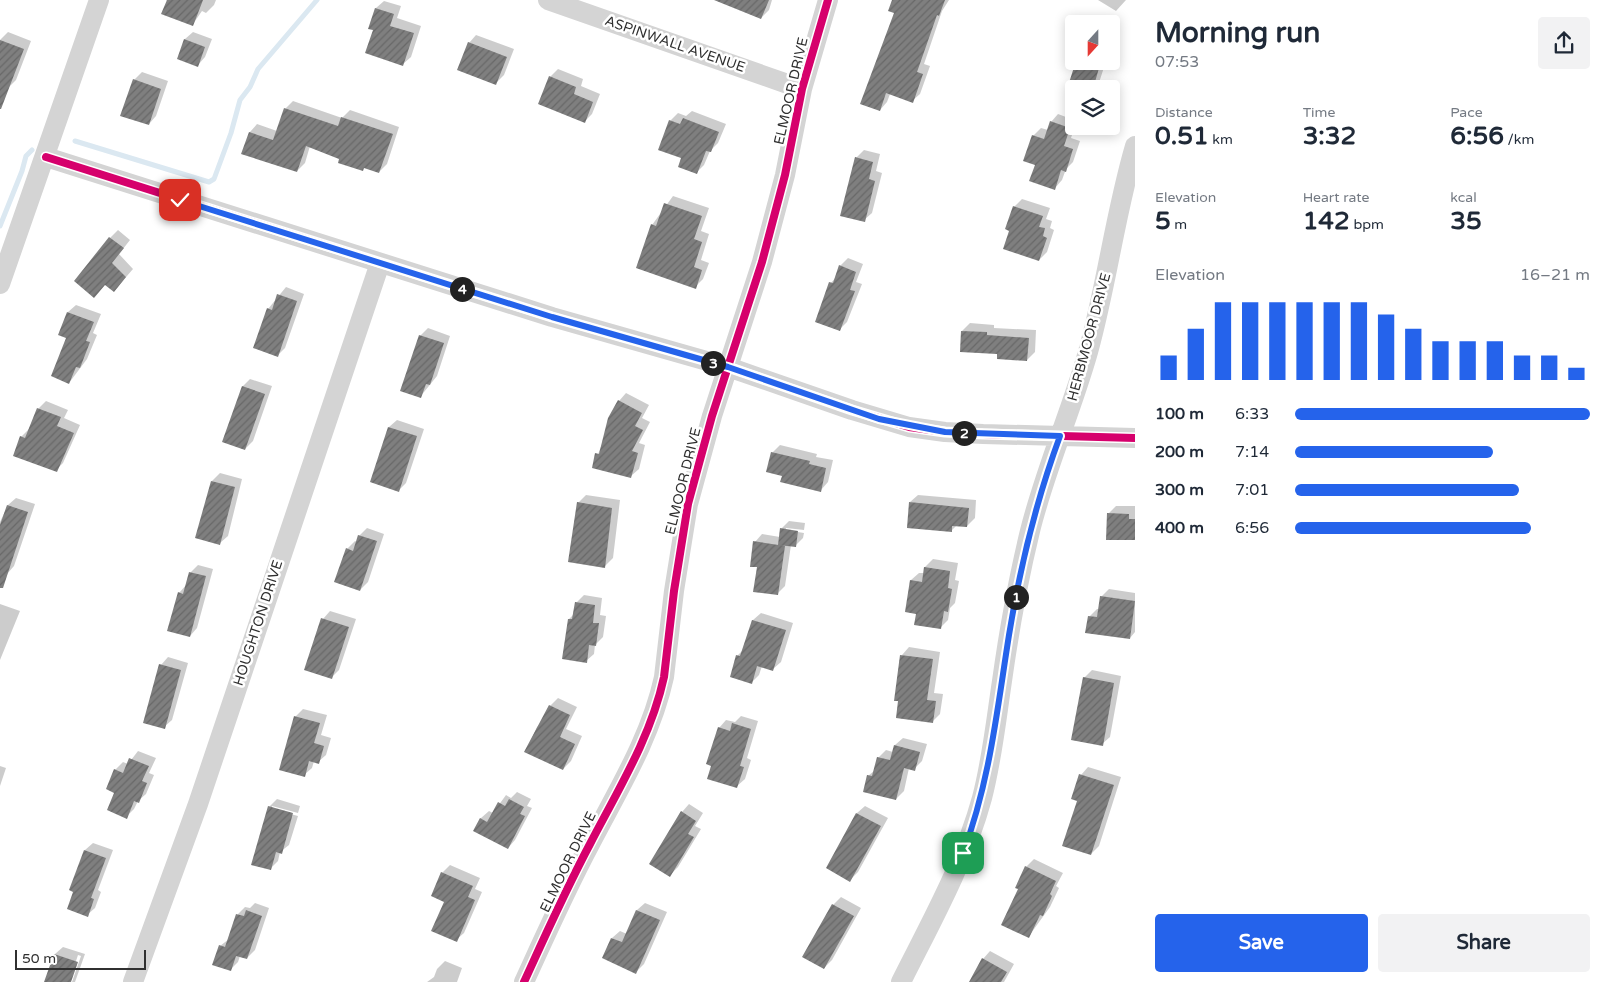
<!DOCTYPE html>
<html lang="en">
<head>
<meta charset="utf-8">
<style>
	:root { --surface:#fff; --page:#f2f2f3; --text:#1f2937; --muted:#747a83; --accent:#2563eb }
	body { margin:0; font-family:"Varela Round",sans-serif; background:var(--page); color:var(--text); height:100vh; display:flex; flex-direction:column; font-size:19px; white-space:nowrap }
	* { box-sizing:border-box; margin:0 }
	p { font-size:16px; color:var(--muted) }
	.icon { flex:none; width:28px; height:28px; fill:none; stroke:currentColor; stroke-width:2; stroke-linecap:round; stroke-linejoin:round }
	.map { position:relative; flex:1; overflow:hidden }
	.sheet { display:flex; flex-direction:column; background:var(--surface); width:475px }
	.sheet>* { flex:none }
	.needle { width:32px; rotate:201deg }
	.fabs { position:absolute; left:1065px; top:15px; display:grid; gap:10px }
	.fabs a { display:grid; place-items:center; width:55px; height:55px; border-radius:5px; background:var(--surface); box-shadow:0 2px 12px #0003; font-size:25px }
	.scale { position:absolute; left:15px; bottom:12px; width:131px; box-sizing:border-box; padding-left:5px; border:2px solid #303030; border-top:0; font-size:14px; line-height:18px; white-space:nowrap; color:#303030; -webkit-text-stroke:4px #fff; paint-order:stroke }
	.pin { position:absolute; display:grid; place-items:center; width:42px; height:42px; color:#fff; margin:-21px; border-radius:10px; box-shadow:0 2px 8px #0006 }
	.km { position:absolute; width:25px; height:25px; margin:-12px; border-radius:50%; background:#222; color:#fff; font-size:14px; line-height:25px; text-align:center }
	.round { display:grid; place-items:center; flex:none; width:52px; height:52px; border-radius:5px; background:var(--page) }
	.headline { display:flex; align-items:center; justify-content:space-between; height:85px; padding:0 20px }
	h1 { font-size:28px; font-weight:700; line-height:38px }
	.stats { display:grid; grid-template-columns:repeat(3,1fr); gap:8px; height:85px; padding:5px 20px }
	.stats div { display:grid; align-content:center }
	.stats b { font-size:25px; font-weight:700 }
	.stats small { font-size:14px; font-weight:400 }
	.stats p { font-size:14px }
	.chart { height:140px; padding:10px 20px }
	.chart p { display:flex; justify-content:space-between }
	.chart svg { width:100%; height:90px; margin-top:5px; stroke:var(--accent); stroke-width:6 }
	.primary-button { display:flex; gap:10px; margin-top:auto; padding:10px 20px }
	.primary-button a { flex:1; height:58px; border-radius:5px; background:var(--accent); color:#fff; font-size:20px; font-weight:700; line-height:58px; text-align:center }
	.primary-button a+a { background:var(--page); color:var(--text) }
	ul { padding:0 20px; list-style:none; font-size:16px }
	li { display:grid; grid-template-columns:80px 60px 1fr; align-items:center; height:38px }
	li i { height:12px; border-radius:6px; background:var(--accent) }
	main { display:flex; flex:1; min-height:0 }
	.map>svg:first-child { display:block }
</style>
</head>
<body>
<main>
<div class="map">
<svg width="1135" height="982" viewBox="0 0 1135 982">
	<defs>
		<pattern id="building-hatch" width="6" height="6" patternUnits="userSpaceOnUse" patternTransform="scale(1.25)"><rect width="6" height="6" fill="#7f7f7f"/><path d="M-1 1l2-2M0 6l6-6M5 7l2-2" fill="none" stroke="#686868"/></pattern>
	</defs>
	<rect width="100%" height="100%" fill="#fff"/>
	<path fill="#0003" d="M166,0H216L214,5L206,13L202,11L193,24Z
		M718,0H772L769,10L761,18Z
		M893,0H949L942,11L924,64L930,66L920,94L912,101L890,94L887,102L880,110L895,12Z
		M1098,0H1126L1116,11Z
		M384,1L401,6L397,18L421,26L411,57L403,64L375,29L370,28L376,8Z
		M1093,21L1102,24H1090Z
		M8,32L31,41L16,80L8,88L0,85V40Z
		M193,32L212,39L205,57L198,65L185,39Z
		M476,35L514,49L504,75L496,83L469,43Z
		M1074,47V61H1106L1097,89H1074V98L1066,95L1076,64L1069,62Z
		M558,69L583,79L581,86L600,94L592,114L585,121L550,77Z
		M142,72L168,81L156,116L149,124L134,80Z
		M293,101L342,118L350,110L399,127L387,164L379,172L310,146L305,163L297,171L243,153L250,132L257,124L277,131L285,109Z
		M692,111L726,124L718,143L710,151L704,165L696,173L683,158L670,121L678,113L686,116Z
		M1058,114L1074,120L1075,126L1071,138L1080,141L1073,162L1066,169L1062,180L1055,188L1037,164L1033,136L1041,128L1048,130L1051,122Z
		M864,150L880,154L876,171L882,173L872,213L864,220L856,158Z
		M673,196L709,208L701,231L709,234L701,260L709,263L703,279L695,287L652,225Z
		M1022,199L1050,208L1046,219L1052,221L1050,228L1054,230L1047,252L1039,260L1011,230L1014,207Z
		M118,230L130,240L119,254L133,269L114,291L105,284L94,296L110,238Z
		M848,258L863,264L856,282L862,284L847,322L839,330L831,283L836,277L840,266Z
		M286,287L304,294L285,348L277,356L268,309Z
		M76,305L101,314L93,333L97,335L87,359L69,383L67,338L60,334L68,312Z
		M970,323L994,325V328L1036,330L1035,352L1027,360L962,331Z
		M428,328L450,336L437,376L420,397V336Z
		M250,379L272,386L253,441L245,449L243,386Z
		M626,393L649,405L642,418L650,422L639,443L645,445L639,469L631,476L593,467L619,401Z
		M46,401L68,410L64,418L80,425L63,463L55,471L21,437L29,429L38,409Z
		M397,420L424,429L406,483L399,490L389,427Z
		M780,445L817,454L816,457L833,460L828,482L821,490L783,475L772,453Z
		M220,473L242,479L228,536L220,543L212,481Z
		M586,495L620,500L613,558L605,566L578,503Z
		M918,495L976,500L975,518L967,526L957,525L951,531L910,502Z
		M16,498L35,504L14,566L7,574L0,572V522L8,505Z
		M1116,506H1135V545V539L1108,514Z
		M789,521L805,523L804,530L786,528V530L804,533L803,538L795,546L791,545L785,586L777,594L758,566L755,542L762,534L780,537L781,529Z
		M367,528L384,534L368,582L360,590L347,549L355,541L357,542L359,536Z
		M933,559L958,563L955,580L959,581L955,603L950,608L948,620L940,628L918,613L911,580L919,573H924L925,567Z
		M198,565L213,569L197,628L190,636L179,593L187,584L190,573Z
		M1109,589L1135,593V632L1130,638L1089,617L1097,609H1099L1101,597Z
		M584,595L602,598L600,615L606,616L603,637L595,645L594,654L586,661L569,619L574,614L576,603Z
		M0,604L20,611L0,660Z
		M330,611L356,619L339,670L331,678L323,619Z
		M761,613L793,623L781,662L773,669L762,666L759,675L752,682L737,656L744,649L753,620Z
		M909,647L940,652L934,693L943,694L940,714L932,722L902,655Z
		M168,657L188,663L172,720L164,727L161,665Z
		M1092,670L1121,676L1110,737L1102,744L1084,678Z
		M558,698L577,707L566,729L582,736L571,761L563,769L526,751L537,727L542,722L550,706Z
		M303,709L327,715L321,735L331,738L326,755L318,762L314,761L312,768L304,775L296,716Z
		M741,716L758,721L747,758L751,760L745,779L737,786L712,765L719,728L726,720L735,722Z
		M903,738L927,744L922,761L914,769L909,768L904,791L896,799L868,776L875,770L878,758L886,750L893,752L895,745Z
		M138,751L156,758L149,773L154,775L146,794L138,801L134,809L126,817L116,792L115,770L123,762L128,764Z
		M0,766L6,768L0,786Z
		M1088,767L1121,777L1099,846L1091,854L1078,800L1081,775Z
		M517,792L531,799L527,806L532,808L515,840L508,848L475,830L481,818L489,811L493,813L506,795L511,798Z
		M277,799L300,806L298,813L272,806V809L298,816L289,845L280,852L278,861L270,869L269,807Z
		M689,804L703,813L695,826L701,829L678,867L670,875L682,812Z
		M865,806L888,818L858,872L850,880L827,868L857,813Z
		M93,843L113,850L98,890L101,892L95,908L87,915L75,891L71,890L85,850Z
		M1034,859L1063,873L1056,886L1059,888L1050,907L1029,936L1020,889L1026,867Z
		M450,865L480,878L475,889L482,892L464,933L456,940L446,901L442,873Z
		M841,897L861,908L832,960L824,968L833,905Z
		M255,903L269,908L255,950L247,958L240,956L238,962L230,970L220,946L229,939L238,914L245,907L250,908Z
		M645,903L667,912L644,964L636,972L612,938L620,931L627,934L637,910Z
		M63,947L85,954L75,982H72L81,956L78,955L69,982H45L55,954Z
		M990,951L1014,964L1004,982H970L983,959Z
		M445,961L462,968L457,982H427L434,977L437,969Z"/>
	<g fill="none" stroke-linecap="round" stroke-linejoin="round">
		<path stroke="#dbe8f1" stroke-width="5" d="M75,141L209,182L214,179L231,133L240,100L250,87L258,69L317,0
			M0,226L22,171L26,156L32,150"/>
	</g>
	<path fill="url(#building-hatch)" d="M167,0H203L193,26L161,14Z
		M714,0H769L761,19Z
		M892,0H945L939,16L937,15L917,72L923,74L913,103L886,93L880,111L860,104L894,13L888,11Z
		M375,8L394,14L390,26L414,33L403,66L365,53L373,30L368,29Z
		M184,39L205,47L198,67L177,59Z
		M0,40L24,49L1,109H0Z
		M468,42L507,57L496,85L457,70Z
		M1076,61H1101L1093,89H1067Z
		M549,76L576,87L574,94L593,102L585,123L538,104Z
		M133,79L161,89L149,125L120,116Z
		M284,108L338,126L341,117L393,134L379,173L364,168L363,171L338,163L339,159L306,146L297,172L241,154L249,132L273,140Z
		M683,118L719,132L711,152L706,151L697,174L678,167L681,158L658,150L669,120L680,124Z
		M1050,121L1070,128L1064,146L1073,149L1066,172L1061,170L1055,190L1029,181L1035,165L1023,161L1032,135L1044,139Z
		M855,157L873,162L869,179L875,181L865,222L840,216Z
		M664,203L702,216L694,239L702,242L694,267L702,270L696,289L636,268L651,224L656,226Z
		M1013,206L1043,216L1039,227L1045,228L1043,236L1047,238L1039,261L1003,249L1009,231L1005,229Z
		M109,237L124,248L112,263L126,277L114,292L105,285L94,298L74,281Z
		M839,265L856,272L850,290L855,291L840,331L815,322L829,282L833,283Z
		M277,294L297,301L278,357L253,348L267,308L272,310Z
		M67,312L94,322L86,341L90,342L80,368L76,367L69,384L51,376L66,338L58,335Z
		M961,331L987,332V335L1029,338L1027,361L997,359V354L960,352Z
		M419,335L444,343L430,385L426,384L421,398L400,391Z
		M242,386L265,394L245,450L222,442Z
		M618,400L642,413L635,426L643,430L632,451L638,453L631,478L592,468L595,453L599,454L608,418Z
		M37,408L61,417L57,426L74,433L57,472L13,456L20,436L25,438Z
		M388,427L417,436L399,492L370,482Z
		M771,452L810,461L809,464L826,468L821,492L780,482L782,476L766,472Z
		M211,481L235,487L220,545L195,538Z
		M577,502L612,508L605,568L568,562Z
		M909,502L969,508L967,527L952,526V532L907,528Z
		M7,505L28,512L3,588H0V525Z
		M1107,513L1129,514V519H1135V540H1106Z
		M780,528L798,531L796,547L778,545Z
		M358,535L377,541L360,591L334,582L346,548L353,551Z
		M753,541L785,546L778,595L753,592L757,567H750Z
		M924,567L950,571L948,588L952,589L948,612L944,611L941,629L914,625L916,614L905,612L910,580L922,582Z
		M189,572L206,576L190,637L167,631L178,592L183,594Z
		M1100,596L1135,601L1130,639L1085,633L1088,616L1097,617Z
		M575,602L595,605L593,623H599L596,646L589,645L587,663L562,659L568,619H572Z
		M321,618L349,627L332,679L304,670Z
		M752,620L786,630L773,671L757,666L752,684L730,677L736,655L740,656Z
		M900,655L933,659L927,700L936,701L933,723L896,718L898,701H894Z
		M159,664L181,670L165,729L143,723Z
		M1083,677L1114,683L1103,746L1071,740Z
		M549,705L570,715L560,737L575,744L563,770L524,752Z
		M294,716L320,723L314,743L324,746L319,764L309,761L305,777L279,770Z
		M732,723L751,729L740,766L744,767L737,788L707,779L711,766L706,764L718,727L730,731Z
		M894,745L920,752L915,771L904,768L896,800L863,792L867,775L872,776L877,757L890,760Z
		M129,758L149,766L142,781L147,783L139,803L134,801L127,819L107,810L114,793L106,789L114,769L123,773Z
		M1079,774L1114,785L1091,855L1062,846L1077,801L1071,799Z
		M509,799L524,807L520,814L525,816L508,849L473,831L480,818L487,822L498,802L505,806Z
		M268,806L293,813L282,854L276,852L271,870L251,865Z
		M681,811L696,821L688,834L694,837L670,877L649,864Z
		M856,813L881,826L850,882L826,868Z
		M84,850L106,858L91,898L94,899L88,917L67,909L73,892L69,890Z
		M1025,866L1056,881L1050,894L1052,896L1043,916L1040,915L1029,938L1001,925L1018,889L1015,888Z
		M441,872L473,886L468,897L475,900L457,942L431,931L444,902L431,896Z
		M832,904L854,916L824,969L802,957Z
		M246,910L262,916L247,959L236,956L231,971L212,965L219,945L225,947L236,914L244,916Z
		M636,910L660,920L636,974L602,958L611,938L622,942Z
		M54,954L78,962L71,982H44Z
		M982,958L1007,972L1001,982H969Z"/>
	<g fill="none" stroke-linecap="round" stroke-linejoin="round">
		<path stroke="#d4d4d4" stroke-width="20" d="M548,0L802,89
			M46,157L552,317L728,367L852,410L909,427L945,432L983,434L1135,438
			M0,284L99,0
			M133,982L198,804L380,263
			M524,982C545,936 566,889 590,844C618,790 651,737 664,677L674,591L688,504L712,416L762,262L785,175L802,89L828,0
			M901,982C931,922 964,864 982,798C992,760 996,721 1002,681C1009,631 1018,580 1030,531C1045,470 1071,412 1088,352C1107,284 1115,214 1135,146"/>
		<defs>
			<path id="cycleway" d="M46,157L552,317L728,367L852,410L909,427L945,432L983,434L1135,438
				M524,982C545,936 566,889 590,844C618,790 651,737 664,677L674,591L688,504L712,416L762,262L785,175L802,89L828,0"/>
		</defs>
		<use href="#cycleway" stroke="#fff" stroke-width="11"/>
		<use href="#cycleway" stroke="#d6006c" stroke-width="8"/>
	</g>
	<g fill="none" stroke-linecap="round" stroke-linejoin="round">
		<defs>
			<path id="route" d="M180,200L552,317L728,367L879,419L945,432L1060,436C1036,501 1020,567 1009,635C997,710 990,781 963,853"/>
		</defs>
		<use href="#route" stroke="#fff" stroke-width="10"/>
		<use href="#route" stroke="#2563eb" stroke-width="6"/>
	</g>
	<g text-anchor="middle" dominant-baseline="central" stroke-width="5" stroke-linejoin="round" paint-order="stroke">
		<g font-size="14" fill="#303030" stroke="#fff">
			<text transform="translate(675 44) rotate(19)">ASPINWALL AVENUE</text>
			<text transform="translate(791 91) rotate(-77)">ELMOOR DRIVE</text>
			<text transform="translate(1089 337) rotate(-75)">HERBMOOR DRIVE</text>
			<text transform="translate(683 481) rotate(-76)">ELMOOR DRIVE</text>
			<text transform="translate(258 623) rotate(-72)">HOUGHTON DRIVE</text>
			<text transform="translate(568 862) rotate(-64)">ELMOOR DRIVE</text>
		</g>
	</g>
</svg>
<div class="fabs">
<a><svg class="needle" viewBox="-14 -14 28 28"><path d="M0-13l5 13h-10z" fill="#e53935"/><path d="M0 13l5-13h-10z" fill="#747a83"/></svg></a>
<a><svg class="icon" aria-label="layers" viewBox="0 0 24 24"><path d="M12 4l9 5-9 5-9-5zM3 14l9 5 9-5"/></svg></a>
</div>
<div class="scale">50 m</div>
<div class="pin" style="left:963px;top:853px;background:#1e9e55"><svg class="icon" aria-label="arrive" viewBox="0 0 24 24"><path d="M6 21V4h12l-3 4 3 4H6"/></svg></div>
<div class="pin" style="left:180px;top:200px;background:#d93025"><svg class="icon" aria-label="check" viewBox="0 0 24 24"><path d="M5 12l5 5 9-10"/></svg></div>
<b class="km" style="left:1016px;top:597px">1</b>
<b class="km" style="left:964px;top:433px">2</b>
<b class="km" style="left:713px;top:363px">3</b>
<b class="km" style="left:462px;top:289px">4</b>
</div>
<section class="sheet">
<div class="headline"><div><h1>Morning run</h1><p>07:53</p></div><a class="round"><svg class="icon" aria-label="share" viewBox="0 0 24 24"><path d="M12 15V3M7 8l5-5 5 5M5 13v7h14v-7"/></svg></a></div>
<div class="stats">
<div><p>Distance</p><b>0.51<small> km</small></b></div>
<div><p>Time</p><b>3:32</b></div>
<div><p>Pace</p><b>6:56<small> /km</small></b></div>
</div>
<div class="stats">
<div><p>Elevation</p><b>5<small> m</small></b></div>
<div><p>Heart rate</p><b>142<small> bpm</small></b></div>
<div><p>kcal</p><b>35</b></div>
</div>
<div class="chart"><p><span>Elevation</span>16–21 m</p>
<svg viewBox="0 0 160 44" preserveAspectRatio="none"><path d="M5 44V32M15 44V19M25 44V6M35 44V6M45 44V6M55 44V6M65 44V6M75 44V6M85 44V12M95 44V19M105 44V25M115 44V25M125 44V25M135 44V32M145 44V32M155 44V38"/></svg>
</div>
<ul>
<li><b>100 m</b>6:33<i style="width:100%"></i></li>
<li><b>200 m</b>7:14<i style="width:67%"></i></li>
<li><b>300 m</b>7:01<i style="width:76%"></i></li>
<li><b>400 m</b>6:56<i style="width:80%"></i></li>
</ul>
<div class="primary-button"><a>Save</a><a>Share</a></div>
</section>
</main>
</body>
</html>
